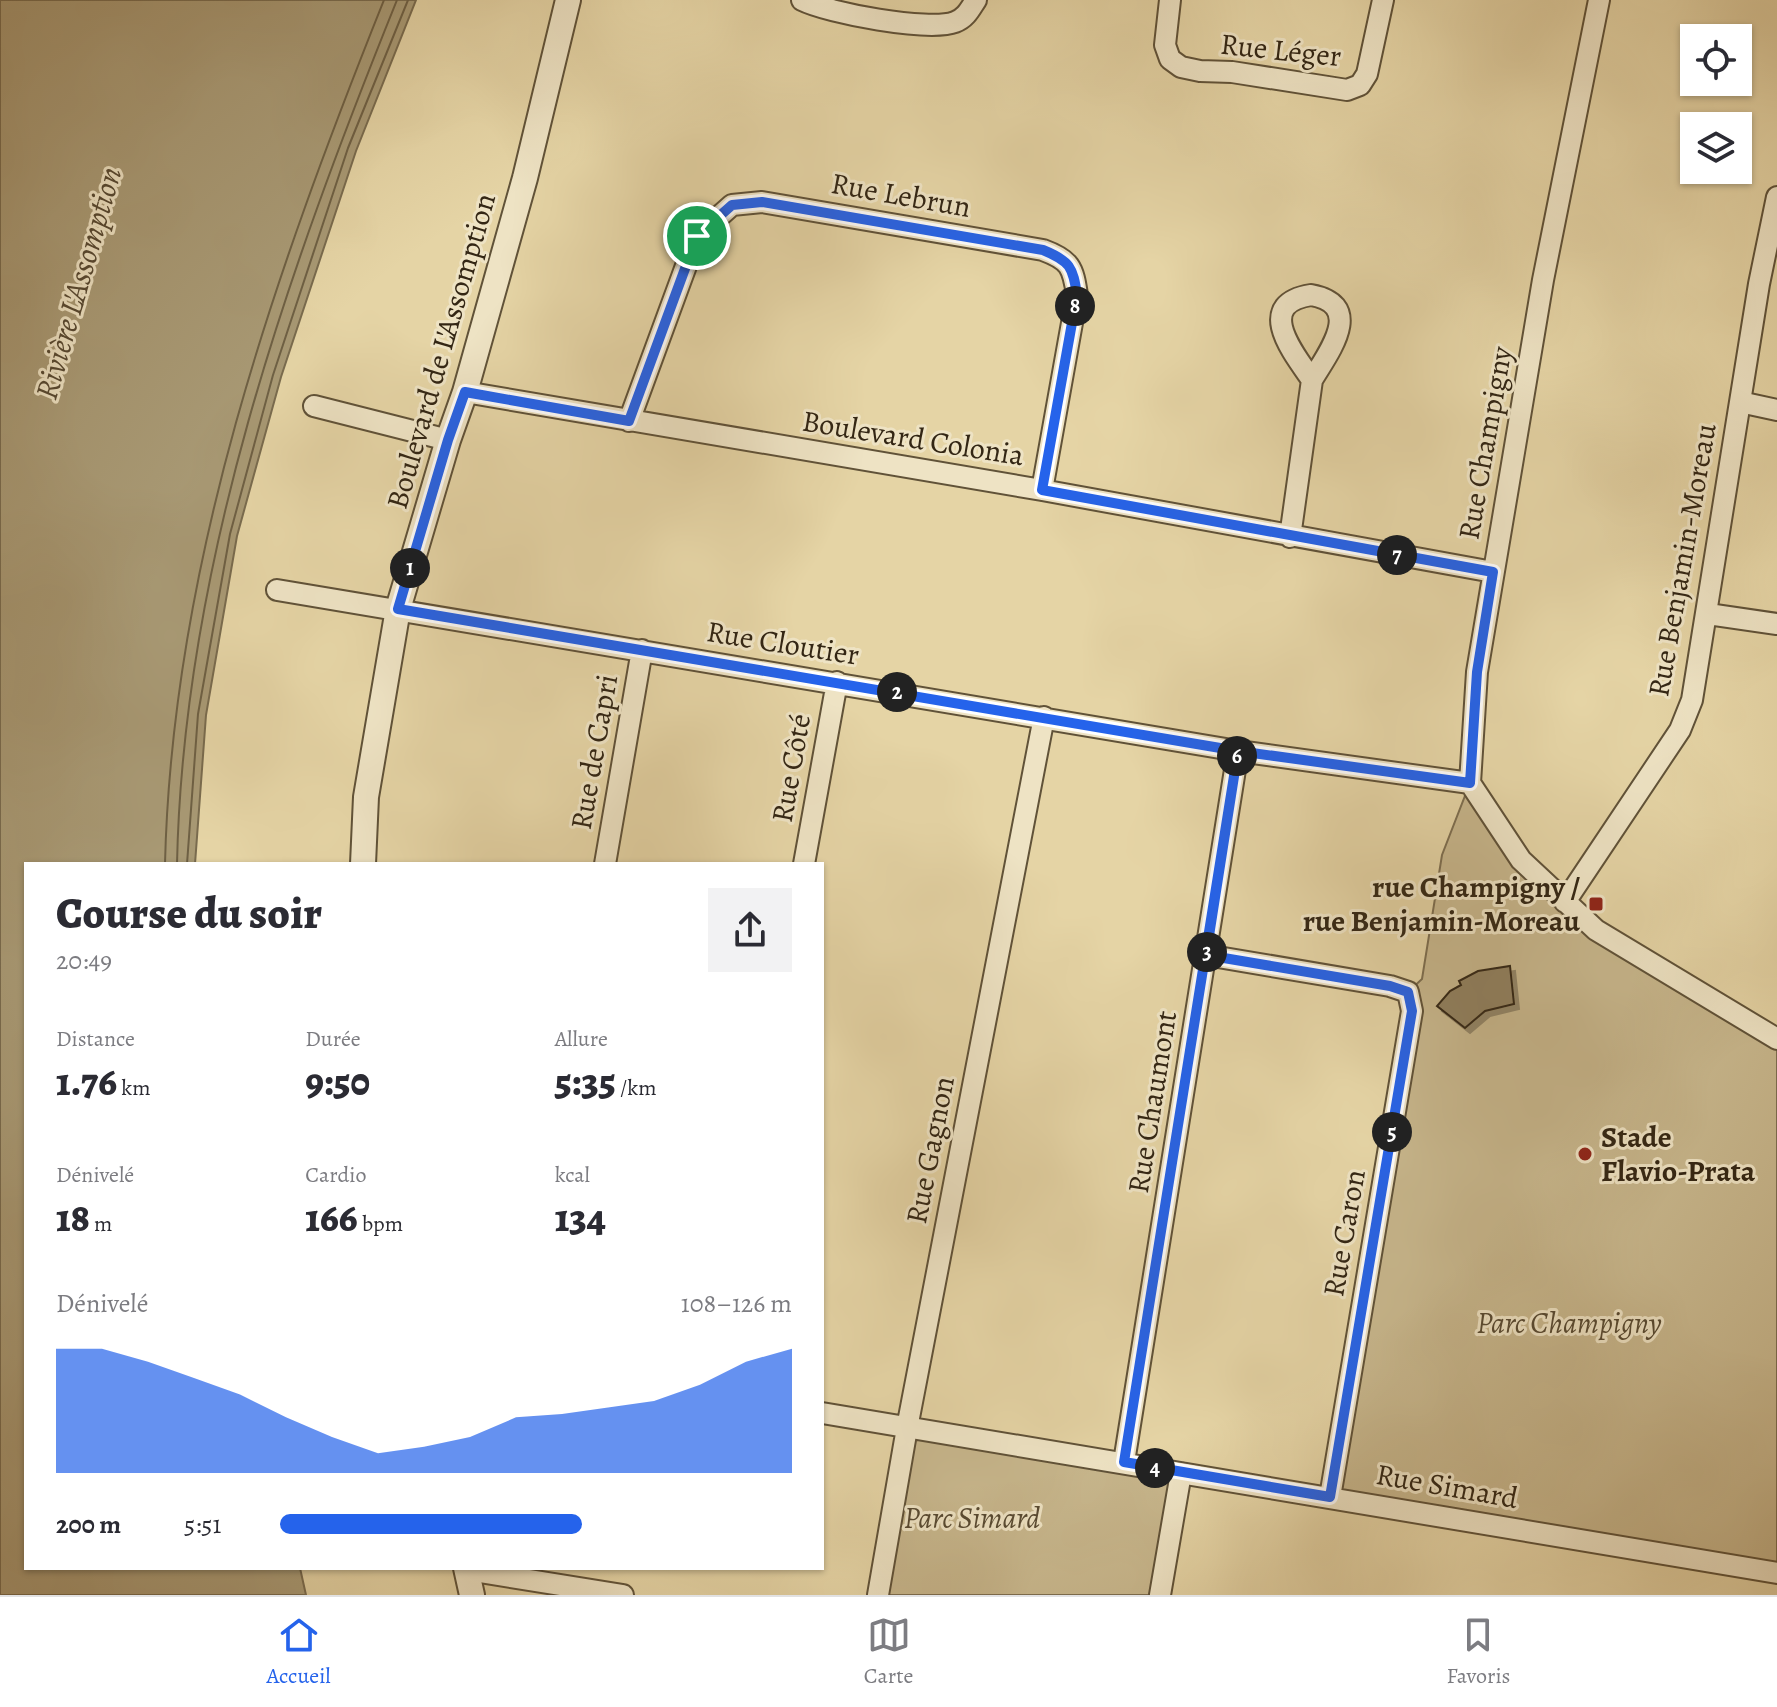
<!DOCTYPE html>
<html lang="fr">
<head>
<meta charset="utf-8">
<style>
	:root { --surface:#fff; --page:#f2f2f3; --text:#2b2b33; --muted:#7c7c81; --line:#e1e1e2; --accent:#2563eb }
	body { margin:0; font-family:Alegreya,serif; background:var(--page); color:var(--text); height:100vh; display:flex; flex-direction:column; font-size:30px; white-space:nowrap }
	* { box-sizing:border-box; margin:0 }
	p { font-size:26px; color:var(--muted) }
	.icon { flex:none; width:44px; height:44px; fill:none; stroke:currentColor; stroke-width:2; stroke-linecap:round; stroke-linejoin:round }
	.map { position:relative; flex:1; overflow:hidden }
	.sheet { position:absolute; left:24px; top:862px; width:800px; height:708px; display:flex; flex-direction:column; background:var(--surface); border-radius:0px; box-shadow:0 2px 6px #0004 }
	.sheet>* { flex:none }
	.buttons { position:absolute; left:1680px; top:24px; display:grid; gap:16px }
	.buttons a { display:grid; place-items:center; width:72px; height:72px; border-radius:0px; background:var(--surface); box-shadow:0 2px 6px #0004; font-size:40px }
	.pin { position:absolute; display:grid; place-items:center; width:68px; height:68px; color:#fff; margin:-34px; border:4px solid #fff; border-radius:50%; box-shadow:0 2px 8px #0007 }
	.km { position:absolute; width:40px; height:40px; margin:-20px; border-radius:50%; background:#222; color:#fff; font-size:22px; line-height:40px; text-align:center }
	.round { display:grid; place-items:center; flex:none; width:84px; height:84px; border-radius:0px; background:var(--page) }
	.overview { display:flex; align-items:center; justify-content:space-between; height:136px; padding:0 32px }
	h1 { font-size:44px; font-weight:800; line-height:60px }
	.metrics { display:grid; grid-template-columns:repeat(3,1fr); gap:12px; height:136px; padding:8px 32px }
	.metrics div { display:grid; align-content:center }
	.metrics b { font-size:40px; font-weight:800 }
	.metrics small { font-size:22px; font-weight:400 }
	.metrics p { font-size:22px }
	.chart { height:224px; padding:16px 32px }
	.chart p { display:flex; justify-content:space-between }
	.chart svg { width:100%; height:144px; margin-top:8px; fill:var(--accent); opacity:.7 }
	ul { padding:0 32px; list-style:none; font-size:26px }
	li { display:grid; grid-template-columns:128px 96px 1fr; align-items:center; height:60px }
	li i { height:20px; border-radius:10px; background:var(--accent) }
	.menu { display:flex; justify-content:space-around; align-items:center; height:112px; border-top:2px solid var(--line); background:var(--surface); font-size:22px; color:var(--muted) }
	.menu a { display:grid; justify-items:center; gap:4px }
	.menu .active { color:var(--accent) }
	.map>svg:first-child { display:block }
</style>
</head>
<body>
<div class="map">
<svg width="1777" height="1595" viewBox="0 0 1777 1595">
	<defs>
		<filter id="shadow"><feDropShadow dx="5" dy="5" stdDeviation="0" flood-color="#0004"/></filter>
	</defs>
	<rect width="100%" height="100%" fill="#e5d4a5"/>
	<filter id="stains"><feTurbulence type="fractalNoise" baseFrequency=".0025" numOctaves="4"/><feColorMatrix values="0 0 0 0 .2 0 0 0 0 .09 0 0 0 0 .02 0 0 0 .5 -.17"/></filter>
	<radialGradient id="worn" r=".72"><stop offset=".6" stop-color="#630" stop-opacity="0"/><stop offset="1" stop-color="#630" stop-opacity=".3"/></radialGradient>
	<path fill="#c7b68c" stroke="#7d6e50" stroke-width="2" d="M1470,783L1565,902L1777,1036V1573L1330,1497L1408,992L1422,979L1442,855Z
		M907,1428L1181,1473L1160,1595H878Z"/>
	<path fill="#a89974" stroke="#796b4e" stroke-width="2" d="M0,0H416L356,151L281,377L237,536L206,715L195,864H26V1568H300L306,1595H0Z"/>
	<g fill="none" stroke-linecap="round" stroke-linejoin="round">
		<path stroke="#6e6044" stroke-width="2" d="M165,864C172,565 274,275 384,0
			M177,864C183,566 287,273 397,0
			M187,864L198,714L230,534L273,375L348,148L408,0"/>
	</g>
	<path fill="#90805f" stroke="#332614" stroke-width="2" filter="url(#shadow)" d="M1510,966L1514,1004L1485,1011L1465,1028L1437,1006L1450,991L1461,985L1459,981L1478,971Z"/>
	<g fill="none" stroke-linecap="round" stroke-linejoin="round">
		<defs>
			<path id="minor" d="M802,0C828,13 929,32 955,22C966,18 970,9 976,0
				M1170,0L1165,45L1170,59L1181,67L1200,71L1232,72L1347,90L1360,85L1367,74L1383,0
				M1599,0L1543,280L1477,672L1470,783L1521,860L1596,930L1777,1039
				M1311,295C1366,305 1328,353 1312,380C1294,354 1253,304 1311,295Z
				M465,392L1042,490L1493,572
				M1740,402L1777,410
				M314,406L448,440
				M629,421L697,236L732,205L762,202L1043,250C1070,260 1073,267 1077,295L1042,490
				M1290,537L1312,380
				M277,590L1238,751L1470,783
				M1708,614L1777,624
				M605,864L642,650
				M804,864L837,682
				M1565,902L1680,730L1692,700L1759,284L1777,197
				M1206,955L1390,986L1408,992L1412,1011L1330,1497
				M822,1413L1777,1573
				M1124,1462L1238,751
				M467,1570L623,1595
				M878,1595L907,1428L1044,717
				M1160,1595L1181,1473"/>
			<path id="tertiary" d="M363,864L366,797L398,609L448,440L465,392L525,178L568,0
				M466,1568L472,1595"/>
		</defs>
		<use href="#minor" stroke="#605238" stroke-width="24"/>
		<use href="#tertiary" stroke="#605238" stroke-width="28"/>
		<use href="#minor" stroke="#eee3c4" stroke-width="20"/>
		<use href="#tertiary" stroke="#eee3c4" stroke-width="24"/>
	</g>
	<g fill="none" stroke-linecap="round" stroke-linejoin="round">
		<defs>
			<path id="route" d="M697,236L629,421L465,392L448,440L398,609L1238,751L1124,1462L1330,1497L1412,1011L1408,992L1390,986L1206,955L1238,751L1470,783L1477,672L1493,572L1042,490L1077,295C1073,267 1070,261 1043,250L762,202L732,205L697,236"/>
		</defs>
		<use href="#route" stroke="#fff" stroke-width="16"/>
		<use href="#route" stroke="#2563eb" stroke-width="10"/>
	</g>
	<g fill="#8f2418" stroke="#eee3c4" stroke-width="3">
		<rect x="1588" y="896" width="16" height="16" rx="4"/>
		<circle cx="1585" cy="1154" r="8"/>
	</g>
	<g text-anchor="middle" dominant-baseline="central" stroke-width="6" stroke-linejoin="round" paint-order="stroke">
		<g font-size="30" fill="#332614" stroke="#eee3c4">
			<text transform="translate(1281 50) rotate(6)">Rue Léger</text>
			<text transform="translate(901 195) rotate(10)">Rue Lebrun</text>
			<text transform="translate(441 351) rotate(-74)">Boulevard de L'Assomption</text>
			<text transform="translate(913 438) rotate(9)">Boulevard Colonia</text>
			<text transform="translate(1485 443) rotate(-80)">Rue Champigny</text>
			<text transform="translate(1682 560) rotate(-80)">Rue Benjamin-Moreau</text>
			<text transform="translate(783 643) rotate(9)">Rue Cloutier</text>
			<text transform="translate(594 752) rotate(-80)">Rue de Capri</text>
			<text transform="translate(791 768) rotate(-80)">Rue Côté</text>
			<text transform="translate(1152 1102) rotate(-81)">Rue Chaumont</text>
			<text transform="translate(930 1150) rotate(-79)">Rue Gagnon</text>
			<text transform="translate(1344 1233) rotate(-80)">Rue Caron</text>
			<text transform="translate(1447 1486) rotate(10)">Rue Simard</text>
		</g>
		<g font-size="30" font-weight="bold" fill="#332614" stroke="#eee3c4" text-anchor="end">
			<text x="1580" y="887">rue Champigny /<tspan x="1580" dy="34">rue Benjamin-Moreau</tspan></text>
			<text x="1601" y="1137" text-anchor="start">Stade<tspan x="1601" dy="34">Flavio-Prata</tspan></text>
		</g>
		<g font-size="30" font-style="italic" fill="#584a32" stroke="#eee3c4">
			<text x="1569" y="1323">Parc Champigny</text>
			<text x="972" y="1518">Parc Simard</text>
		</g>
		<g font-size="32" font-style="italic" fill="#564831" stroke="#eee3c4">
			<text transform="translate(78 283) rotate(-74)">Rivière L'Assomption</text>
		</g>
	</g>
	<rect width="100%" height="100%" filter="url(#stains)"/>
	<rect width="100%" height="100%" fill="url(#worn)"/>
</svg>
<div class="buttons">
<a><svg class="icon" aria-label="locate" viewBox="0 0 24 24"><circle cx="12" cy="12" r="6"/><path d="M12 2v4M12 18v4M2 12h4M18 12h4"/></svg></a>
<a><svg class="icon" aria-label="layers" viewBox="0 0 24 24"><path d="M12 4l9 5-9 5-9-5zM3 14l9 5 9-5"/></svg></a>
</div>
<div class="pin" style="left:697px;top:236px;background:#1e9e55"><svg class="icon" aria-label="arrive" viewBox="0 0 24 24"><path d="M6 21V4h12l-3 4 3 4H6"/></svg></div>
<b class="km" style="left:410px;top:568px">1</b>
<b class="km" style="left:897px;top:692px">2</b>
<b class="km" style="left:1207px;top:952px">3</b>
<b class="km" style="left:1155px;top:1468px">4</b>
<b class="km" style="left:1392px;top:1132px">5</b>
<b class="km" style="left:1237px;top:756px">6</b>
<b class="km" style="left:1397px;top:555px">7</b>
<b class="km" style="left:1075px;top:306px">8</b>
<section class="sheet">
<div class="overview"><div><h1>Course du soir</h1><p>20:49</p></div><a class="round"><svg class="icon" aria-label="share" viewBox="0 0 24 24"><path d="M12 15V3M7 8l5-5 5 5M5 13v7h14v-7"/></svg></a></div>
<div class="metrics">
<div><p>Distance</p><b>1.76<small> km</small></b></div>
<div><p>Durée</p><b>9:50</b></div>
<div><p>Allure</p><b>5:35<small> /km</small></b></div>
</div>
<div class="metrics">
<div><p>Dénivelé</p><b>18<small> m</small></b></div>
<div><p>Cardio</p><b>166<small> bpm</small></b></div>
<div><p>kcal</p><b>134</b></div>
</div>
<div class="chart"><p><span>Dénivelé</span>108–126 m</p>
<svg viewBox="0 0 160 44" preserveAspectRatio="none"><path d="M0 44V6L10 6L20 10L30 15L40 20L50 27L60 33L70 38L80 36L90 33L100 27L110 26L120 24L130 22L140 17L150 10L160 6V44z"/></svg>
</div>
<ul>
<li><b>200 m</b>5:51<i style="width:59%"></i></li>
</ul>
</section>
</div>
<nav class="menu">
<a class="active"><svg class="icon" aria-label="home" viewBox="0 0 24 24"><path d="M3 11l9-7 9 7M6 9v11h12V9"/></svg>Accueil</a>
<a><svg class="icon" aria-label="map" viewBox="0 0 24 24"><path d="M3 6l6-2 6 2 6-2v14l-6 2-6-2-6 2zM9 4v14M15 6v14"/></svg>Carte</a>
<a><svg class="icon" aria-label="saved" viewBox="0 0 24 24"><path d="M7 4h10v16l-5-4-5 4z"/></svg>Favoris</a>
</nav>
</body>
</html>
